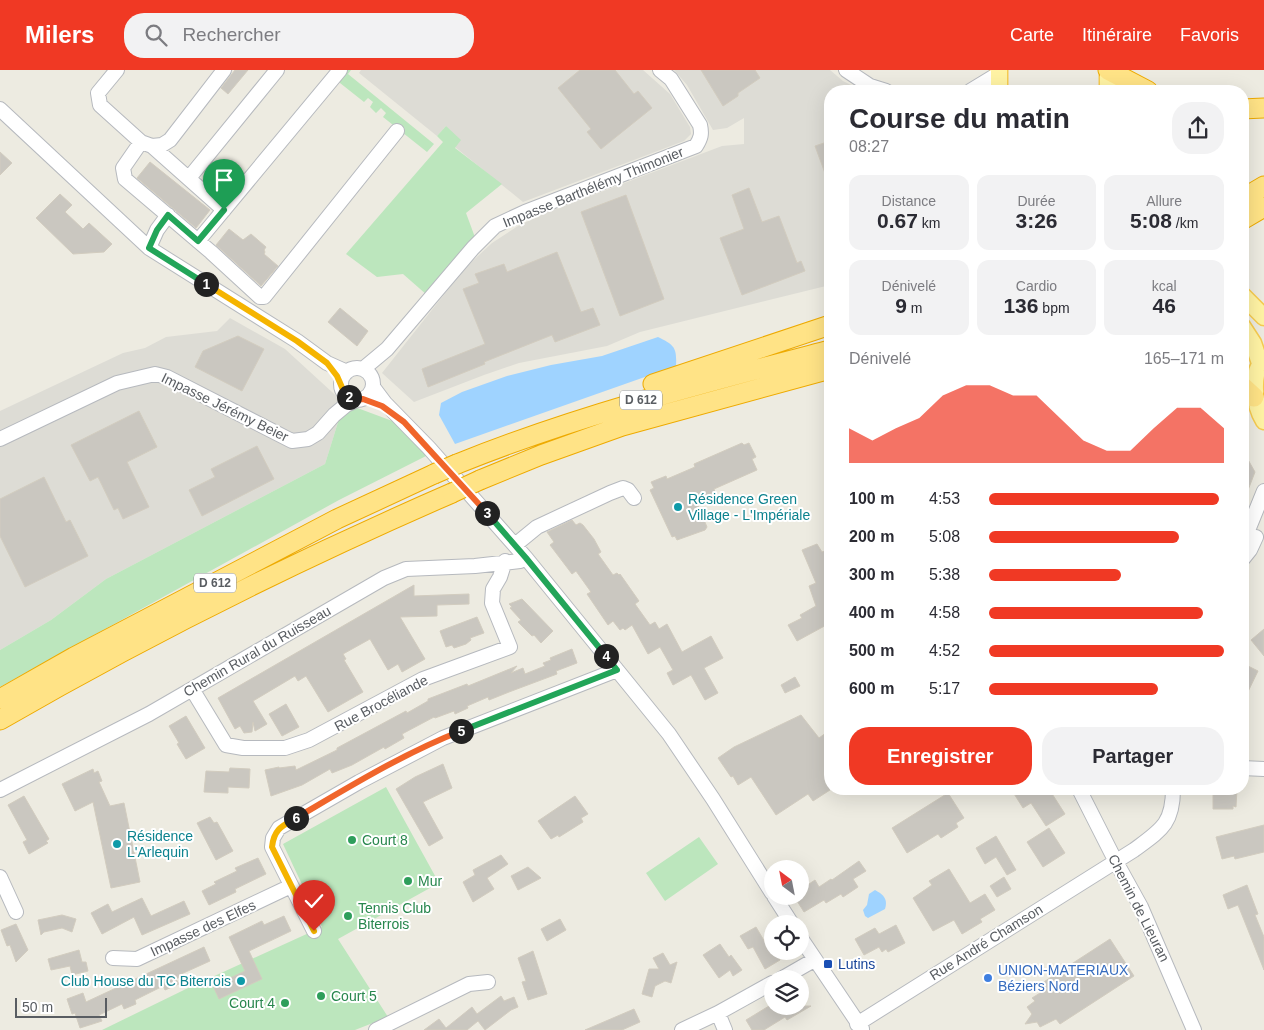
<!DOCTYPE html>
<html lang="fr">
<head>
<meta charset="utf-8">
<style>
	:root { --surface:#fff; --page:#f2f2f3; --text:#2b2b33; --muted:#7c7c81; --accent:#f03924 }
	body { margin:0; font-family:Arial,sans-serif; background:var(--page); color:var(--text); height:100vh; display:flex; flex-direction:column; font-size:19px; white-space:nowrap }
	* { box-sizing:border-box; margin:0 }
	p { font-size:16px; color:var(--muted) }
	.icon { flex:none; width:28px; height:28px; fill:none; stroke:currentColor; stroke-width:2; stroke-linecap:round; stroke-linejoin:round }
	.map { position:relative; flex:1; overflow:hidden }
	.side { position:absolute; left:824px; top:15px; width:425px; height:710px; display:flex; flex-direction:column; background:var(--surface); border-radius:20px; box-shadow:0 5px 20px #0002 }
	.side>* { flex:none }
	.needle { width:32px; rotate:328deg }
	.fabs { position:absolute; left:764px; top:790px; display:grid; gap:10px }
	.fabs a { display:grid; place-items:center; width:45px; height:45px; border-radius:50%; background:var(--surface); box-shadow:0 5px 20px #0002; font-size:25px }
	.scale { position:absolute; left:15px; bottom:12px; width:92px; box-sizing:border-box; padding-left:5px; border:2px solid #595d62; border-top:0; font-size:14px; line-height:18px; white-space:nowrap; color:#595d62; -webkit-text-stroke:4px #fff; paint-order:stroke }
	.pin { position:absolute; display:grid; place-items:center; width:42px; height:42px; color:#fff; margin:-51px -21px; border-radius:50% 50% 50% 0; rotate:-45deg; box-shadow:0 0 5px #0007 }
	.pin .icon { rotate:45deg }
	.km { position:absolute; width:25px; height:25px; margin:-12px; border-radius:50%; background:#222; color:#fff; font-size:14px; line-height:25px; text-align:center }
	.round { display:grid; place-items:center; flex:none; width:52px; height:52px; border-radius:20px; background:var(--page) }
	.head { display:flex; align-items:center; justify-content:space-between; height:85px; padding:0 25px }
	h1 { font-size:28px; font-weight:700; line-height:38px }
	.metrics { display:grid; grid-template-columns:repeat(3,1fr); gap:8px; height:85px; padding:5px 25px }
	.metrics div { display:grid; align-content:center; border-radius:12px; background:var(--page); text-align:center }
	.metrics b { font-size:21px; font-weight:700 }
	.metrics small { font-size:14px; font-weight:400 }
	.metrics p { font-size:14px }
	.chart { height:140px; padding:10px 25px }
	.chart p { display:flex; justify-content:space-between }
	.chart svg { width:100%; height:90px; margin-top:5px; fill:var(--accent); opacity:.7 }
	.action { display:flex; gap:10px; margin-top:auto; padding:10px 25px }
	.action a { flex:1; height:58px; border-radius:20px; background:var(--accent); color:#fff; font-size:20px; font-weight:700; line-height:58px; text-align:center }
	.action a+a { background:var(--page); color:var(--text) }
	ul { padding:0 25px; list-style:none; font-size:16px }
	li { display:grid; grid-template-columns:80px 60px 1fr; align-items:center; height:38px }
	li i { height:12px; border-radius:6px; background:var(--accent) }
	header { display:flex; align-items:center; gap:30px; box-sizing:border-box; height:70px; padding:0 25px; background:var(--accent); color:#fff }
	header strong { font-size:24px }
	nav { display:flex; gap:28px; margin-inline-start:auto; font-size:18px }
	.search { width:350px; height:45px; background:var(--page); display:flex; align-items:center; gap:12px; box-sizing:border-box; padding:0 18px; border-radius:20px; color:var(--muted); font-size:19px }
	.map>svg:first-child { display:block }
</style>
</head>
<body>
<header>
<strong>Milers</strong>
<div class="search"><svg class="icon" aria-label="search" viewBox="0 0 24 24"><circle cx="10" cy="10" r="6"/><path d="M15 15l6 6"/></svg>Rechercher</div>
<nav><a>Carte</a><a>Itinéraire</a><a>Favoris</a></nav>
</header>
<div class="map">
<svg width="1264" height="960" viewBox="0 0 1264 960">
	<rect width="100%" height="100%" fill="#edebe1"/>
	<path fill="#dddcd5" d="M361,0H643L670,24L690,57L691,64L684,71L523,132L455,77L446,56L437,66L359,3Z
		M674,0H830L843,11L863,21H830V215L640,262L607,276L519,293L484,305L414,332L382,303L465,198L492,173L518,156L543,144L722,76L744,74V48L727,58L713,60L687,15Z
		M230,248L285,279L344,333L325,394L106,509L51,550L0,580V341L123,283L145,278L166,267L217,261Z"/>
	<path fill="#bce6bd" d="M343,0H351L348,4L434,74L427,82L383,47L386,43L381,38L376,43L370,37L373,32L368,28L364,32L340,13L338,10Z
		M446,56L461,70L455,78L502,114L466,143L476,170L427,225L403,204L377,207L346,184L443,72L437,66Z
		M344,333L395,352L428,385L339,430L0,617V580L51,550L106,509L325,394Z
		M386,717L439,813L338,869L388,947L355,960H102L186,919L322,857L283,774Z
		M699,767L718,794L665,831L646,803Z"/>
	<path fill="#9fd3ff" d="M658,267C674,275 677,277 676,296L455,374L439,345L441,333L462,322L507,306L551,295L602,286Z
		M875,820C884,825 888,829 885,839L868,848L865,846L863,840L867,835L869,824Z"/>
	<path fill="#cac7c0" stroke="#d2ccbf" d="M235,0H248L228,24L221,18Z
		M580,0H615L634,24L638,21L652,38L601,79L587,62L591,59L558,18Z
		M701,0H755L760,8L738,23V26L723,36Z
		M830,71V114H829L815,76Z
		M0,82L12,93L0,105Z
		M150,92L210,140L196,158L137,108Z
		M749,118L762,152L779,146L797,193L801,191L805,201L742,225L720,168L744,159L732,125Z
		M60,124L72,135L65,142L83,159L89,153L112,174L104,182L73,184L36,148Z
		M626,125L664,229L620,246L581,142Z
		M229,159L243,170L251,164L266,177L264,180L265,182L264,184L278,196L261,216L216,175Z
		M557,182L581,242L593,238L600,255L555,272L552,265L484,292L485,294L428,317L422,299L485,274L463,219L479,213L475,204L504,194L507,202Z
		M340,238L368,261L357,276L328,252Z
		M238,266L264,279L242,321L195,297L203,281Z
		M139,341L157,377L127,392L149,437L123,449L118,438L114,440L98,407L90,411L71,375Z
		M742,373L744,375L749,373L756,387L752,389L757,400L714,419L716,425L697,433L707,457L705,460L677,470L675,466L672,467L650,420L654,418L651,412L666,406L667,409L695,397L694,394Z
		M257,376L274,409L202,446L189,420L215,407L211,399Z
		M1242,379L1255,402L1243,433H1242Z
		M44,407L66,452L70,450L88,486L25,517L0,466V429Z
		M572,450L576,455L580,453L583,455L594,469L601,482L598,484L613,505L617,503L619,505L620,504L639,531L635,534L650,555L655,552L659,559L667,554L682,582L711,566L723,588L704,598L718,623L705,630L691,605L673,615L667,603L673,600L660,577L648,584L632,555L625,560L623,558L620,560L613,551L608,555L587,524L591,522L576,501L572,504L550,475L554,472L547,462Z
		M817,474L822,482L830,479V553L797,571L788,555L802,548L800,545L816,536L809,516L816,513L802,480Z
		M414,515V526L469,524V534L437,535V546L400,547L425,589L402,602L398,594L388,600L370,569L343,584L346,589L344,590L363,622L328,642L306,606L298,611L295,606L253,631L267,654L255,661L253,652L252,662L244,663L240,656L235,659L218,628Z
		M522,529L553,561L541,573L534,565L532,566L518,552L521,550L510,538L512,537L509,534Z
		M477,547L484,563L470,568L471,570L466,574L454,578L452,575L446,577L440,561Z
		M1264,559V586L1251,570Z
		M572,579L577,593L556,601L557,604L509,622L489,630L488,627L467,636L468,638L455,644L454,641L435,648L434,647L402,664L404,668L385,679L384,677L352,695L332,703L330,699L302,715L271,726L265,700L279,697V698L295,696L296,700L337,680V678L406,641L407,643L428,631V629L467,614L468,616L517,596L511,603L523,598L525,604L545,596L543,593L551,590L550,588Z
		M1242,593L1258,601L1242,634Z
		M795,607L800,616L785,623L781,615Z
		M286,634L299,657L282,666L269,644Z
		M801,645L819,668L830,660V720L813,731L808,724L776,745L751,707L738,715L733,706L731,707L718,688L734,677Z
		M186,646L205,678L186,689L177,674L179,673L169,656Z
		M443,694L452,718L423,732L443,768L429,776L396,719L415,707Z
		M230,698L250,699L249,718L228,717V723L204,722L206,701L229,702Z
		M93,699L94,703L98,701L102,711L99,712L110,736L124,733L140,812L111,818L93,732L75,741L62,714Z
		M1011,719H1049L1065,744L1046,756L1031,733L1023,738Z
		M1213,719H1237L1236,737L1233,736V739H1213Z
		M948,723L964,748L956,753L958,757L941,768L938,764L907,783L892,758Z
		M24,726L49,769L46,771L48,773L29,784L23,772L27,770L8,735Z
		M575,726L588,744L581,748L583,752L559,767L558,765L551,769L538,751Z
		M210,747L214,753L217,752L233,781L216,790L197,753Z
		M1264,755V782L1235,789L1234,786L1222,789L1216,767Z
		M1049,758L1065,783L1043,797L1027,772Z
		M996,766L1016,800L1007,805L996,787L985,794L976,778Z
		M501,785L508,794L487,808L494,819L473,832L463,812L475,805L473,800Z
		M258,788L266,804L235,819L236,822L209,835L202,821L216,814L214,812L237,801L235,798Z
		M859,791L866,801L853,809L858,817L843,827L841,824L826,833L824,830L804,842L794,826H800V820L815,810L819,817L831,809L832,810Z
		M528,797L541,808L518,820L511,806Z
		M949,799L970,833L985,824L995,840L980,849L982,852L962,864L954,850L933,861L913,828L932,815L929,811Z
		M1004,807L1011,819L997,827L990,816Z
		M1247,815L1258,844L1255,845L1264,867V900L1238,835L1228,839L1223,825Z
		M142,828L151,846L184,831L190,844L142,865L134,847L102,864L91,843L108,834L112,842Z
		M62,845L76,849L72,862L62,858L44,862L41,865L38,850Z
		M284,846L291,861L249,881L262,909L219,929L213,916L245,901L229,867L262,851L264,855Z
		M560,849L566,860L547,871L541,859Z
		M16,854L28,880L16,892L10,875L7,876L1,860Z
		M896,855L905,873L888,882L886,879L882,882L879,877L864,885L855,869L875,858L879,864Z
		M756,857L769,879L772,876V881H774L780,890L765,899L753,877L748,879L740,866Z
		M1110,869L1134,906L1060,954L1056,949L1040,957L1037,952L1025,954L1032,944L1027,937L1035,931L1032,928L1040,923L1036,917Z
		M720,874L729,887L731,885L742,900L733,906L730,900L719,908L703,885Z
		M204,877L210,891L179,905L180,907L176,909L179,914L165,920L163,916L135,930L136,934L124,939L122,934L99,945L102,951L80,958L75,943L72,944L67,929L83,923L86,932Z
		M79,880L82,892H86L88,901L72,905L70,896L51,900L48,889Z
		M533,881L547,924L528,930L522,912L526,911L518,888Z
		M663,883L670,895L677,892L671,913L665,911L655,916L652,927L642,924L649,899H659L653,888Z
		M501,926L504,931L514,927L518,937L511,940L485,960L478,951L467,960H424L439,949L446,958L472,937L477,944Z
		M769,936H811L787,950L785,947L764,960H752L746,950Z
		M634,939L640,952L622,960H585Z"/>
	<g fill="none" stroke-linecap="round" stroke-linejoin="round">
		<defs>
			<path id="minor" d="M117,0L98,23L100,35L141,72L152,76L162,75L170,70L224,0
				M846,0L870,16L886,21
				M970,21L998,4
				M0,39L149,178L297,271L327,293L347,302
				M141,72L123,98L125,109L211,182L260,227H264L397,61
				M152,76L224,140
				M189,108L277,0
				M198,171L340,0
				M149,178L157,160L168,145
				M341 314a16 16 0 1 1 32 0a16 16 0 1 1-32 0Z
				M363,299L387,279L473,178L495,156L525,142L696,76C701,68 702,64 700,55L671,9L660,0
				M373,317L385,333L429,378L526,488L669,664L713,729L772,823
				M0,369L117,313L155,304L167,307L292,371L308,369L318,363L334,345L346,335L357,330
				M515,475L537,457L610,423L623,418L628,420L634,428
				M1242,475L1264,421
				M1242,490L1250,480L1256,467
				M192,619L226,675L243,678H285L309,670L423,609L510,577L492,533L493,519L500,507L505,491
				M1242,698L1264,699
				M1079,719L1115,790L1141,837L1194,960
				M0,720L149,644L384,508L406,499L475,496L520,491L526,488
				M0,807L16,842
				M774,826L792,854
				M314,861L272,777L273,768L279,758L359,712L443,668L617,600
				M800,867L862,959
				M113,888L137,889L291,816
				M781,909L814,890
				M718,943L725,960
				M857,954L1134,780C1161,760 1173,754 1173,719
				M376,960L469,914L488,912
				M682,960L718,943L772,913"/>
			<path id="major" d="M999,21V0
				M1108,21V0
				M1242,225L1264,247
				M1242,256L1253,273L1260,293
				M1264,289C1250,304 1254,335 1264,351"/>
			<path id="highway" d="M1108,0L1148,21
				M1242,39L1264,38
				M1242,129L1264,116
				M1242,150L1264,137
				M653,314L830,255
				M1242,316L1254,327
				M457,394C578,345 704,313 830,280
				M480,410L541,385L622,356L830,299
				M0,629L74,587L337,449L434,404
				M0,650C145,566 298,490 452,423"/>
		</defs>
		<use href="#minor" stroke="#b6b9be" stroke-width="16"/>
		<use href="#major" stroke="#f7cc50" stroke-width="19"/>
		<use href="#highway" stroke="#ea0" stroke-width="21"/>
		<use href="#minor" stroke="#fff" stroke-width="14"/>
		<use href="#major" stroke="#fff3a4" stroke-width="16"/>
		<use href="#highway" stroke="#ffe386" stroke-width="19"/>
		<defs>
			<path id="highway-bridge" d="M434,404L457,394
				M452,423L480,410"/>
		</defs>
		<use href="#highway-bridge" stroke="#ea0" stroke-width="21" stroke-linecap="butt"/>
		<use href="#highway-bridge" stroke="#ffe386" stroke-width="19"/>
	</g>
	<g fill="none" stroke-linecap="round" stroke-linejoin="round">
		<defs>
			<path id="split-1" d="M206,214L149,178L157,160L168,145L198,171L224,140"/>
			<path id="split-2" d="M206,214L297,271L327,293L337,306L344,322L349,327"/>
			<path id="split-3" d="M349,327L357,330L363,329L382,336L404,352L487,443"/>
			<path id="split-4" d="M487,443L526,488L606,586"/>
			<path id="split-5" d="M461,661L617,600L606,586"/>
			<path id="split-6" d="M296,748C349,717 404,683 461,661"/>
			<path id="split-7" d="M296,748C282,756 274,759 272,777L314,861"/>
		</defs>
		<use href="#split-1" stroke="#fff" stroke-width="10"/>
		<use href="#split-2" stroke="#fff" stroke-width="10"/>
		<use href="#split-3" stroke="#fff" stroke-width="10"/>
		<use href="#split-4" stroke="#fff" stroke-width="10"/>
		<use href="#split-5" stroke="#fff" stroke-width="10"/>
		<use href="#split-6" stroke="#fff" stroke-width="10"/>
		<use href="#split-7" stroke="#fff" stroke-width="10"/>
		<use href="#split-1" stroke="#22a559" stroke-width="6"/>
		<use href="#split-2" stroke="#f5b400" stroke-width="6"/>
		<use href="#split-3" stroke="#f0652b" stroke-width="6"/>
		<use href="#split-4" stroke="#22a559" stroke-width="6"/>
		<use href="#split-5" stroke="#22a559" stroke-width="6"/>
		<use href="#split-6" stroke="#f0652b" stroke-width="6"/>
		<use href="#split-7" stroke="#f5b400" stroke-width="6"/>
	</g>
	<g fill="#0f9aa8" stroke="#fff" stroke-width="2">
		<circle cx="678" cy="437" r="5"/>
		<circle cx="117" cy="774" r="5"/>
		<circle cx="241" cy="911" r="5"/>
	</g>
	<g fill="#2e9e5b" stroke="#fff" stroke-width="2">
		<circle cx="352" cy="770" r="5"/>
		<circle cx="408" cy="811" r="5"/>
		<circle cx="348" cy="846" r="5"/>
		<circle cx="321" cy="926" r="5"/>
		<circle cx="285" cy="933" r="5"/>
	</g>
	<rect fill="#1a4fb4" stroke="#fff" stroke-width="2" x="823" y="889" width="10" height="10" rx="2.5"/>
	<circle fill="#3f7fe0" stroke="#fff" stroke-width="2" cx="988" cy="908" r="5"/>
	<g text-anchor="middle" dominant-baseline="central" stroke-width="4" stroke-linejoin="round" paint-order="stroke">
		<g fill="#fff" stroke="#8b8e91" stroke-width="1">
			<rect x="620" y="320.5" width="42" height="19" rx="4"/>
			<rect x="194" y="503.5" width="42" height="19" rx="4"/>
		</g>
		<g font-size="12" font-weight="bold" fill="#595d62">
			<text x="641" y="330">D 612</text>
			<text x="215" y="513">D 612</text>
		</g>
		<g font-size="14" fill="#595d62" stroke="#fff">
			<text transform="translate(593 117) rotate(-22)">Impasse Barthélémy Thimonier</text>
			<text transform="translate(225 337) rotate(26)">Impasse Jérémy Beier</text>
			<text transform="translate(257 581) rotate(-30)">Chemin Rural du Ruisseau</text>
			<text transform="translate(381 633) rotate(-28)">Rue Brocéliande</text>
			<text transform="translate(1139 838) rotate(63)">Chemin de Lieuran</text>
			<text transform="translate(203 858) rotate(-25)">Impasse des Elfes</text>
			<text transform="translate(986 872) rotate(-32)">Rue André Chamson</text>
		</g>
		<g font-size="14" fill="#0d838f" stroke="#fff" text-anchor="start">
			<text x="688" y="429">Résidence Green<tspan x="688" dy="16">Village - L'Impériale</tspan></text>
			<text x="127" y="766">Résidence<tspan x="127" dy="16">L'Arlequin</tspan></text>
			<text x="231" y="911" text-anchor="end">Club House du TC Biterrois</text>
		</g>
		<g font-size="14" fill="#27864d" stroke="#fff" text-anchor="start">
			<text x="362" y="770">Court 8</text>
			<text x="418" y="811">Mur</text>
			<text x="358" y="838">Tennis Club<tspan x="358" dy="16">Biterrois</tspan></text>
			<text x="331" y="926">Court 5</text>
			<text x="275" y="933" text-anchor="end">Court 4</text>
		</g>
		<g font-size="14" fill="#164399" stroke="#fff" text-anchor="start">
			<text x="838" y="894">Lutins</text>
		</g>
		<g font-size="14" fill="#366cbe" stroke="#fff" text-anchor="start">
			<text x="998" y="900">UNION-MATERIAUX<tspan x="998" dy="16">Béziers Nord</tspan></text>
		</g>
	</g>
</svg>
<div class="fabs">
<a><svg class="needle" viewBox="-14 -14 28 28"><path d="M0-13l5 13h-10z" fill="#e53935"/><path d="M0 13l5-13h-10z" fill="#7c7c81"/></svg></a>
<a><svg class="icon" aria-label="locate" viewBox="0 0 24 24"><circle cx="12" cy="12" r="6"/><path d="M12 2v4M12 18v4M2 12h4M18 12h4"/></svg></a>
<a><svg class="icon" aria-label="layers" viewBox="0 0 24 24"><path d="M12 4l9 5-9 5-9-5zM3 14l9 5 9-5"/></svg></a>
</div>
<div class="scale">50 m</div>
<div class="pin" style="left:224px;top:140px;background:#1e9e55"><svg class="icon" aria-label="arrive" viewBox="0 0 24 24"><path d="M6 21V4h12l-3 4 3 4H6"/></svg></div>
<div class="pin" style="left:314px;top:861px;background:#d93025"><svg class="icon" aria-label="check" viewBox="0 0 24 24"><path d="M5 12l5 5 9-10"/></svg></div>
<b class="km" style="left:206px;top:214px">1</b>
<b class="km" style="left:349px;top:327px">2</b>
<b class="km" style="left:487px;top:443px">3</b>
<b class="km" style="left:606px;top:586px">4</b>
<b class="km" style="left:461px;top:661px">5</b>
<b class="km" style="left:296px;top:748px">6</b>
<section class="side">
<div class="head"><div><h1>Course du matin</h1><p>08:27</p></div><a class="round"><svg class="icon" aria-label="share" viewBox="0 0 24 24"><path d="M12 15V3M7 8l5-5 5 5M5 13v7h14v-7"/></svg></a></div>
<div class="metrics">
<div><p>Distance</p><b>0.67<small> km</small></b></div>
<div><p>Durée</p><b>3:26</b></div>
<div><p>Allure</p><b>5:08<small> /km</small></b></div>
</div>
<div class="metrics">
<div><p>Dénivelé</p><b>9<small> m</small></b></div>
<div><p>Cardio</p><b>136<small> bpm</small></b></div>
<div><p>kcal</p><b>46</b></div>
</div>
<div class="chart"><p><span>Dénivelé</span>165–171 m</p>
<svg viewBox="0 0 160 44" preserveAspectRatio="none"><path d="M0 44V27L10 33L20 27L30 22L40 11L50 6L60 6L70 11L80 11L90 22L100 33L110 38L120 38L130 27L140 17L150 17L160 27V44z"/></svg>
</div>
<ul>
<li><b>100 m</b>4:53<i style="width:98%"></i></li>
<li><b>200 m</b>5:08<i style="width:81%"></i></li>
<li><b>300 m</b>5:38<i style="width:56%"></i></li>
<li><b>400 m</b>4:58<i style="width:91%"></i></li>
<li><b>500 m</b>4:52<i style="width:100%"></i></li>
<li><b>600 m</b>5:17<i style="width:72%"></i></li>
</ul>
<div class="action"><a>Enregistrer</a><a>Partager</a></div>
</section>
</div>
</body>
</html>
